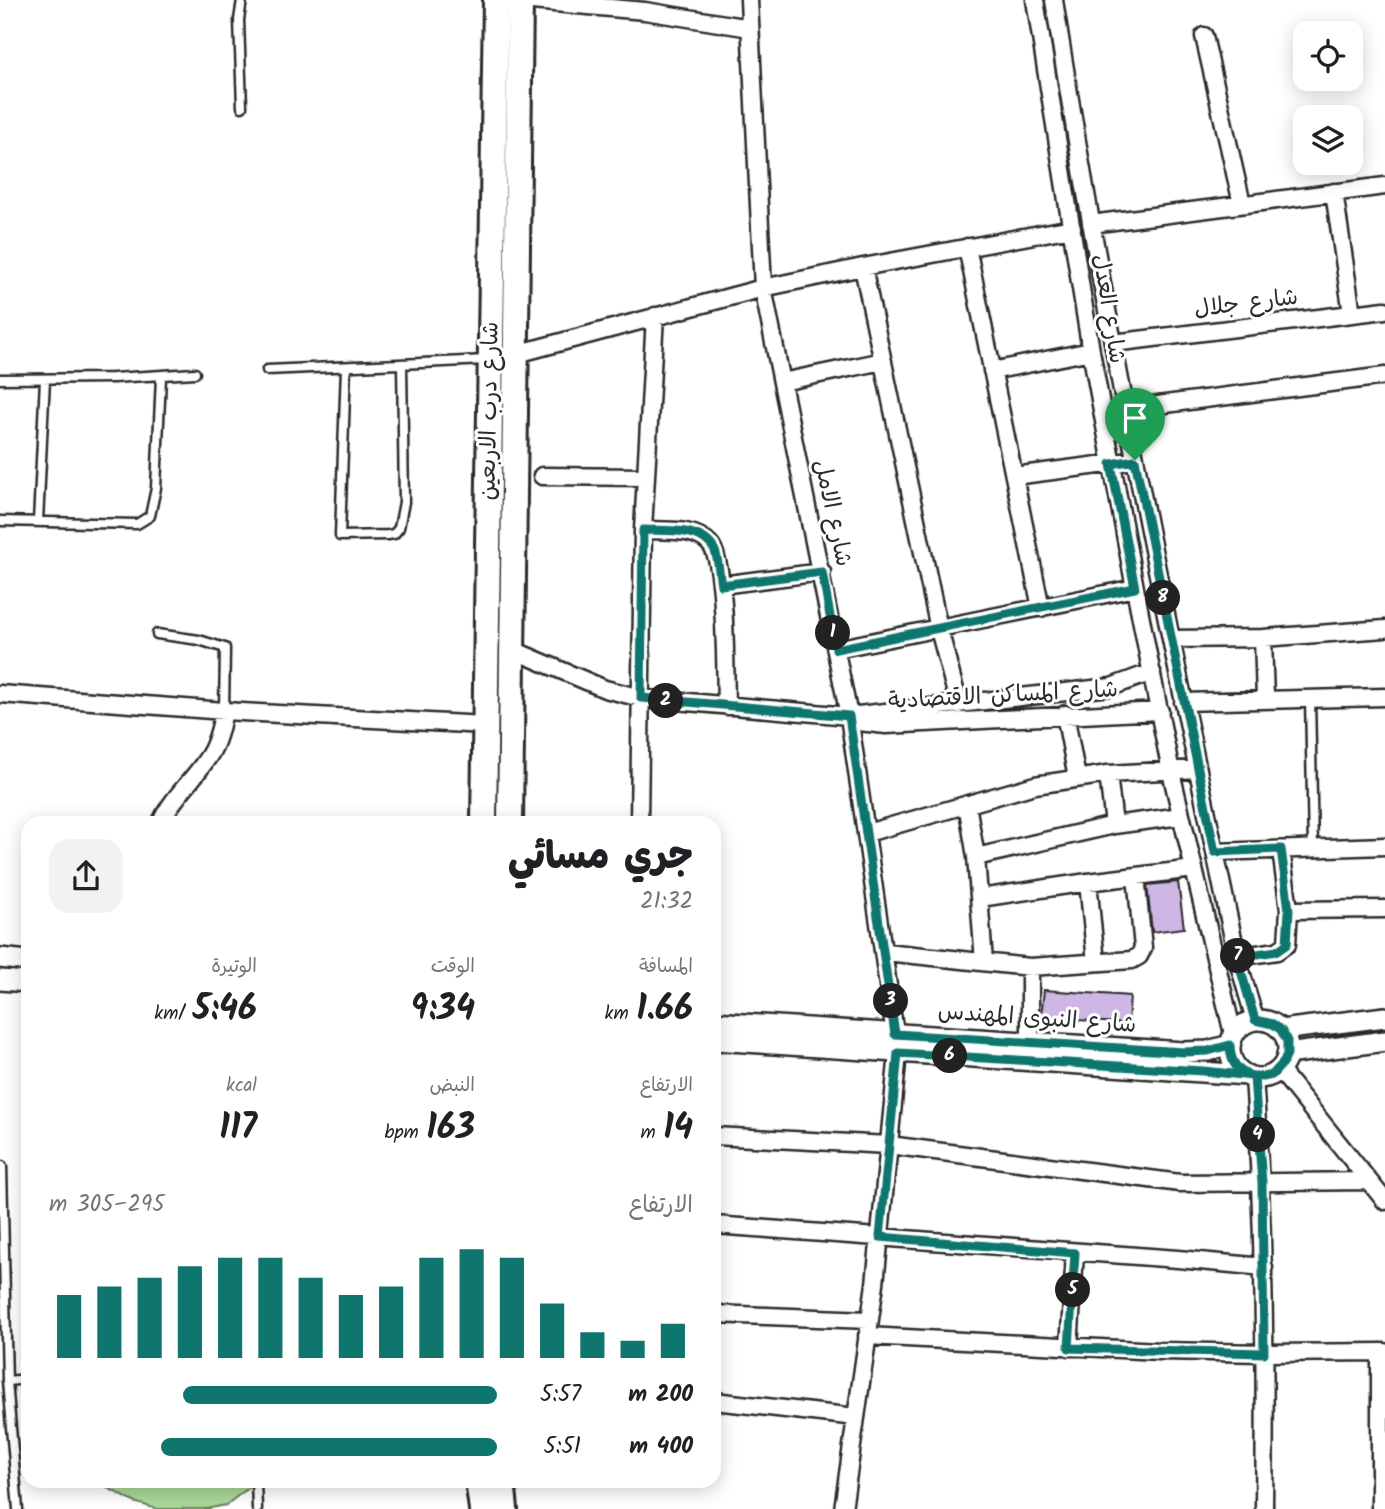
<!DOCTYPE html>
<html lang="ar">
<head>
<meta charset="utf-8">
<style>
	:root { --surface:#fff; --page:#f2f2f2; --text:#202124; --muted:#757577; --accent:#0f766e }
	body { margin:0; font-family:Kalam,"Playpen Sans Arabic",sans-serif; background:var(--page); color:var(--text); direction:rtl; height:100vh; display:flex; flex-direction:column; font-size:26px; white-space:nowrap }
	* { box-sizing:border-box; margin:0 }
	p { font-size:23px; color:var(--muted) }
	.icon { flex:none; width:38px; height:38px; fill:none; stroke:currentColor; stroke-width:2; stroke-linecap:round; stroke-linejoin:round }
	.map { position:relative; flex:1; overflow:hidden; direction:ltr }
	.panel { position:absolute; left:21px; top:816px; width:700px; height:672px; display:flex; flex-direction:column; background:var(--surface); border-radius:21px; box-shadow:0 4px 18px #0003; direction:rtl }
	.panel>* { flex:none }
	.buttons { position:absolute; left:1293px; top:21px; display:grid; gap:14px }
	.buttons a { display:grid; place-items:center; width:70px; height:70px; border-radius:14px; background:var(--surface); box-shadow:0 4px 18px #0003; font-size:35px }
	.pin { position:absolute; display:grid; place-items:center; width:60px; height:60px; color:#fff; margin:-72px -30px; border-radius:50% 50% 50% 0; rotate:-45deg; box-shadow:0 0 7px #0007 }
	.pin .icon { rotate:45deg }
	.km { position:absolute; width:35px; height:35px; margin:-18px; border-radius:50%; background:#222; color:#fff; font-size:19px; line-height:35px; text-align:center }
	.round { display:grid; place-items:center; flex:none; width:74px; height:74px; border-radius:21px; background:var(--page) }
	.overview { display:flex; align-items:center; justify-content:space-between; height:119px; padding:0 28px }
	h1 { font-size:38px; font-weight:800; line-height:52px }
	.metrics { display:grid; grid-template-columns:repeat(3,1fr); gap:10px; height:119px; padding:7px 28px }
	.metrics div { display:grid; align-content:center }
	.metrics b { font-size:35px; font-weight:800 }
	.metrics small { font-size:19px; font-weight:400 }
	.metrics p { font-size:19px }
	.chart { height:196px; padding:14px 28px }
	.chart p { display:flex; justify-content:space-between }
	.chart svg { width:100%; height:126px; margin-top:7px; stroke:var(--accent); stroke-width:6 }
	ul { padding:0 28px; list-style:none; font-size:23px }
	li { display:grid; grid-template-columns:112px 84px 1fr; align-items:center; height:52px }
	li i { height:18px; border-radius:9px; background:var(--accent) }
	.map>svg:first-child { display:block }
</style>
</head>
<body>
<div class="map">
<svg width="1385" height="1509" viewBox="0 0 1385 1509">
	<rect width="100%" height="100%" fill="#fff"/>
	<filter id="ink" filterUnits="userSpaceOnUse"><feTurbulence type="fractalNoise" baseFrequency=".0143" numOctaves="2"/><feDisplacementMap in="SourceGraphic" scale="14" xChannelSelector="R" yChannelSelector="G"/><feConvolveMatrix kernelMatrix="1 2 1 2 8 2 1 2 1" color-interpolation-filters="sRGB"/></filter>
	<g filter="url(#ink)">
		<path fill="#a9d897" stroke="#6a8261" stroke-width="2" d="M105,1481H257L226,1505L206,1509H157L134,1502L106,1487Z"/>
		<path fill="#ceb6e5" stroke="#2b2b2b" stroke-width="2" d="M1178,882L1184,928L1152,932L1147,885Z
			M1044,990L1130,996L1128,1024L1041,1017Z"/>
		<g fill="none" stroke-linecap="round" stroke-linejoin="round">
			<defs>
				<path id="service" d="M242,107L239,20L242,0
					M346,367L340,536L388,535L394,534L399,528L404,502L402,364
					M267,370L487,360
					M0,379L113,378L195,373
					M0,521L137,524L150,516L156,488L161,377
					M38,522L45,379
					M157,634L199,640L225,648L224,711
					M1310,698L1313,848
					M2,1166L7,1381L18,1509
					M7,1381L28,1379
					M256,1480L257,1509"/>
				<path id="minor" d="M520,0L645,11L750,28
					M749,0L763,288L849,716L895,1034
					M1035,0L1091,351L1135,588L1171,772L1233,1034
					M1054,0C1104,321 1170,639 1237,957L1255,1020
					M1204,36L1242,204
					M1334,192L1352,314
					M1091,224L1385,186
					M967,247L1041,608
					M863,267L939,629L959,705
					M1113,343L1385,310
					M509,356L763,288L863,267L1072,228
					M992,371L1091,351
					M782,382L883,361
					M1126,409L1385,376
					M542,476L646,477
					M1014,476L1122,462
					M643,530C664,531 695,527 710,544C727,562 725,677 726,706
					M721,585L822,572
					M1263,638L1265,700
					M1171,639L1263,638L1385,629
					M511,649L605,689L641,698L849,716L1111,687L1152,672
					M836,649L1135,588
					M0,694L224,711L485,725
					M1183,702L1385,697
					M1065,714L1077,778
					M851,717L859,722L886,725L1160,711
					M1108,774L1114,825
					M967,804L976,857
					M161,822C173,796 196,778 210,754C218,741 221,725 224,711
					M639,822L643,530L655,316
					M867,833L1035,785L1108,774L1198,769
					M1215,852L1385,846
					M1088,882L1096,962
					M980,898L1088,882L1194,869
					M1289,910L1385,909
					M885,952L1030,967L1132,960L1139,956L1143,948L1136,876
					M1237,957L1277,951L1287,944L1289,910L1281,850
					M984,962L976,857L1114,825L1181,816
					M1030,1044V967
					M1279,1069L1385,1201
					M1254,1077C1264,1221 1266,1365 1264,1509
					M714,1136L889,1145L1180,1183L1369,1181
					M714,1225L1178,1259L1264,1267
					M714,1314L869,1320
					M867,1336L1159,1351L1264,1353L1385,1352
					M1069,1347L1075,1253
					M714,1401L856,1417
					M843,1509L875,1284L898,1053
					M1380,1509V1352"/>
				<path id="tertiary" d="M0,958L28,961
					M0,980L28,982
					M1230 1049a29 29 0 1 1 58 0a29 29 0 1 1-58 0Z
					M714,1022L1184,1052L1208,1051L1230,1045
					M1281,1030L1385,1017
					M714,1040L1247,1075
					M1287,1054L1385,1041"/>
				<path id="trunk" d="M484,822L496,0
					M510,822L520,0
					M478,1480L482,1509
					M502,1480L505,1509"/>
			</defs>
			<use href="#service" stroke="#2b2b2b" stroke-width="13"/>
			<use href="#minor" stroke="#2b2b2b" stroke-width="21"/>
			<use href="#tertiary" stroke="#2b2b2b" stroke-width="24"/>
			<use href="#trunk" stroke="#2b2b2b" stroke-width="30"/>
			<use href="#service" stroke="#fff" stroke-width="8"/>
			<use href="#minor" stroke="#fff" stroke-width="16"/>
			<use href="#tertiary" stroke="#fff" stroke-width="19"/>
			<use href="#trunk" stroke="#fff" stroke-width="24"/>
		</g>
	</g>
	<g fill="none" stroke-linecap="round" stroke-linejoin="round" filter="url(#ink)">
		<defs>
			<path id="route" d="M1135,460L1111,464L1135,588L836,649L822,572L721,585C719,574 719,562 715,551C703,526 666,531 643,530L641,698L849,716L895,1034L1184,1052L1208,1051L1230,1045C1230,1062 1238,1073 1254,1077L1262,1183L1264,1353L1069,1348L1075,1253L880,1237L898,1053L1203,1071L1263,1077L1272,1075L1284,1062L1287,1054V1041L1281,1030L1273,1024L1255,1020L1237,957L1277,951L1287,944L1289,910L1281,849L1215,852L1135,460"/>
		</defs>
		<use href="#route" stroke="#fff" stroke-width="14"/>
		<use href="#route" stroke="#0f766e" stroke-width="9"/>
	</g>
	<g text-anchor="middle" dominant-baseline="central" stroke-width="6" stroke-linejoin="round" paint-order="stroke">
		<g font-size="23" fill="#2b2b2b" stroke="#fff">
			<text transform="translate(1246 304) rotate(-7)">شارع جلال</text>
			<text transform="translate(1108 309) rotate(81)">شارع العدل</text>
			<text transform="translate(490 411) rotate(-89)">شارع درب الاربعين</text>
			<text transform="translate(832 513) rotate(78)">شارع الامل</text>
			<text transform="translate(1003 696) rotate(-3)">شارع المساكن الاقتصادية</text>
			<text transform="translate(1037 1019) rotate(4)">شارع النبوى المهندس</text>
		</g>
	</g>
</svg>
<div class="buttons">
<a><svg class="icon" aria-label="locate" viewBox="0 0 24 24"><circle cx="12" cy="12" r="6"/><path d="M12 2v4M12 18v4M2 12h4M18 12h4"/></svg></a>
<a><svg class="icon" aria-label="layers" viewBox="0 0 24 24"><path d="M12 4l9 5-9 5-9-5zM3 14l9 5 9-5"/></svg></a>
</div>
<div class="pin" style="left:1135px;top:460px;background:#1e9e55"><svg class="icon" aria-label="arrive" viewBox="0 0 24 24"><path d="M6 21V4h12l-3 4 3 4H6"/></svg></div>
<b class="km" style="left:833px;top:633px">1</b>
<b class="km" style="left:666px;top:701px">2</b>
<b class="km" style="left:891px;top:1001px">3</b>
<b class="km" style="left:1258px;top:1135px">4</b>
<b class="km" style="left:1073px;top:1290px">5</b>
<b class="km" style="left:950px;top:1056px">6</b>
<b class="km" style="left:1238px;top:956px">7</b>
<b class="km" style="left:1163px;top:598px">8</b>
<section class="panel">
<div class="overview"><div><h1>جري مسائي</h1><p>21:32</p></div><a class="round"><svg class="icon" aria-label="share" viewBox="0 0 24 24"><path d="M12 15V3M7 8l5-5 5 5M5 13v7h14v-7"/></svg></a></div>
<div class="metrics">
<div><p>المسافة</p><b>1.66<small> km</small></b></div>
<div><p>الوقت</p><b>9:34</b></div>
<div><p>الوتيرة</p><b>5:46<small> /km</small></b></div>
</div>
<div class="metrics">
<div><p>الارتفاع</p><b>14<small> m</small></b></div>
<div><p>النبض</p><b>163<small> bpm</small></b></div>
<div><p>kcal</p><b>117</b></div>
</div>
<div class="chart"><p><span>الارتفاع</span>295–305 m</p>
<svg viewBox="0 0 160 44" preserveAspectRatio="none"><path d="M5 44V22M15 44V19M25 44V16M35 44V12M45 44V9M55 44V9M65 44V16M75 44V22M85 44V19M95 44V9M105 44V6M115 44V9M125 44V25M135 44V35M145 44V38M155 44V32"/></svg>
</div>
<ul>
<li><b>200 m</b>5:57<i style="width:70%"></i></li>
<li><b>400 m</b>5:51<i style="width:75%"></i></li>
</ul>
</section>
</div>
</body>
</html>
